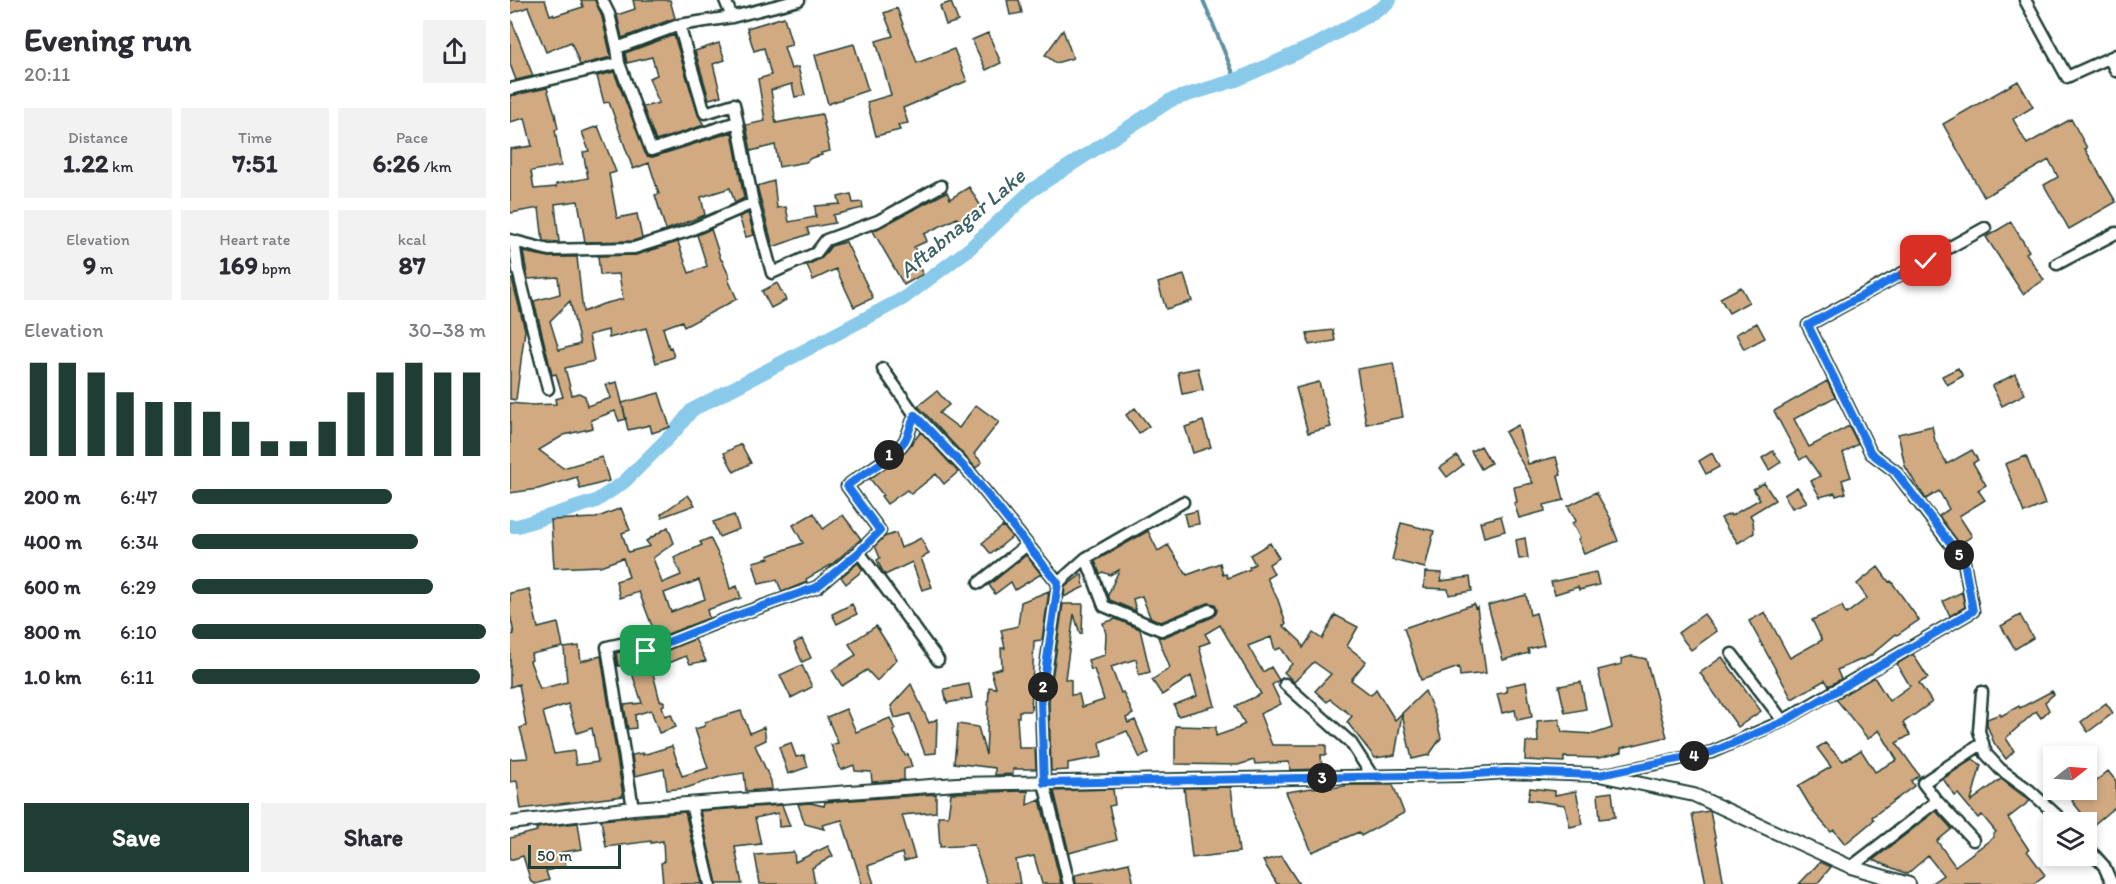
<!DOCTYPE html>
<html lang="en">
<head>
<meta charset="utf-8">
<style>
	:root { --surface:#fff; --page:#f2f2f3; --text:#2b2b33; --muted:#7c7c81; --accent:#1f3d34 }
	body { margin:0; font-family:Itim,sans-serif; background:var(--page); color:var(--text); height:100vh; display:flex; flex-direction:column; font-size:22px; white-space:nowrap }
	* { box-sizing:border-box; margin:0 }
	p { font-size:20px; color:var(--muted) }
	.icon { flex:none; width:33px; height:33px; fill:none; stroke:currentColor; stroke-width:2; stroke-linecap:round; stroke-linejoin:round }
	.map { position:relative; flex:1; overflow:hidden }
	.sheet { display:flex; flex-direction:column; background:var(--surface); width:510px }
	.sheet>* { flex:none }
	.needle { width:39px; rotate:73deg }
	.fabs { position:absolute; left:1533px; top:746px; display:grid; gap:12px }
	.fabs a { display:grid; place-items:center; width:54px; height:54px; border-radius:0px; background:var(--surface); box-shadow:0 3px 9px #0003; font-size:30px }
	.scale { position:absolute; left:18px; bottom:15px; width:93px; box-sizing:border-box; padding-left:6px; border:3px solid #1f3d34; border-top:0; font-size:16px; line-height:21px; white-space:nowrap; color:#1f3d34; -webkit-text-stroke:4px #fff; paint-order:stroke }
	.pin { position:absolute; display:grid; place-items:center; width:51px; height:51px; color:#fff; margin:-26px; border-radius:12px; box-shadow:0 3px 9px #0006 }
	.km { position:absolute; width:30px; height:30px; margin:-15px; border-radius:50%; background:#222; color:#fff; font-size:16px; line-height:30px; text-align:center }
	.round { display:grid; place-items:center; flex:none; width:63px; height:63px; border-radius:0px; background:var(--page) }
	.head { display:flex; align-items:center; justify-content:space-between; height:102px; padding:0 24px }
	h1 { font-size:33px; font-weight:700; line-height:45px }
	.metrics { display:grid; grid-template-columns:repeat(3,1fr); gap:9px; height:102px; padding:6px 24px }
	.metrics div { display:grid; align-content:center; border-radius:0px; background:var(--page); text-align:center }
	.metrics b { font-size:26px; font-weight:700 }
	.metrics small { font-size:16px; font-weight:400 }
	.metrics p { font-size:16px }
	.chart { height:168px; padding:12px 24px }
	.chart p { display:flex; justify-content:space-between }
	.chart svg { width:100%; height:108px; margin-top:6px; stroke:var(--accent); stroke-width:6 }
	.action { display:flex; gap:12px; margin-top:auto; padding:12px 24px }
	.action a { flex:1; height:69px; border-radius:0px; background:var(--accent); color:#fff; font-size:24px; font-weight:700; line-height:69px; text-align:center }
	.action a+a { background:var(--page); color:var(--text) }
	ul { padding:0 24px; list-style:none; font-size:20px }
	li { display:grid; grid-template-columns:96px 72px 1fr; align-items:center; height:45px }
	li i { height:15px; border-radius:8px; background:var(--accent) }
	main { display:flex; flex:1; min-height:0 }
	.map>svg:first-child { display:block }
</style>
</head>
<body>
<main>
<section class="sheet">
<div class="head"><div><h1>Evening run</h1><p>20:11</p></div><a class="round"><svg class="icon" aria-label="share" viewBox="0 0 24 24"><path d="M12 15V3M7 8l5-5 5 5M5 13v7h14v-7"/></svg></a></div>
<div class="metrics">
<div><p>Distance</p><b>1.22<small> km</small></b></div>
<div><p>Time</p><b>7:51</b></div>
<div><p>Pace</p><b>6:26<small> /km</small></b></div>
</div>
<div class="metrics">
<div><p>Elevation</p><b>9<small> m</small></b></div>
<div><p>Heart rate</p><b>169<small> bpm</small></b></div>
<div><p>kcal</p><b>87</b></div>
</div>
<div class="chart"><p><span>Elevation</span>30–38 m</p>
<svg viewBox="0 0 160 44" preserveAspectRatio="none"><path d="M5 44V6M15 44V6M25 44V10M35 44V18M45 44V22M55 44V22M65 44V26M75 44V30M85 44V38M95 44V38M105 44V30M115 44V18M125 44V10M135 44V6M145 44V10M155 44V10"/></svg>
</div>
<ul>
<li><b>200 m</b>6:47<i style="width:68%"></i></li>
<li><b>400 m</b>6:34<i style="width:77%"></i></li>
<li><b>600 m</b>6:29<i style="width:82%"></i></li>
<li><b>800 m</b>6:10<i style="width:100%"></i></li>
<li><b>1.0 km</b>6:11<i style="width:98%"></i></li>
</ul>
<div class="action"><a>Save</a><a>Share</a></div>
</section>
<div class="map">
<svg width="1606" height="884" viewBox="0 0 1606 884">
	<rect width="100%" height="100%" fill="#fff"/>
	<filter id="ink" filterUnits="userSpaceOnUse"><feTurbulence type="fractalNoise" baseFrequency=".0167" numOctaves="2"/><feDisplacementMap in="SourceGraphic" scale="12" xChannelSelector="R" yChannelSelector="G"/><feConvolveMatrix kernelMatrix="1 2 1 2 8 2 1 2 1" color-interpolation-filters="sRGB"/></filter>
	<g filter="url(#ink)">
		<g fill="none" stroke-linecap="round" stroke-linejoin="round">
			<path stroke="#5f91a1" stroke-width="4" d="M693,0L726,80"/>
			<path stroke="#89c9ea" stroke-width="14" d="M0,526H8L86,501L114,482L165,431L182,410L394,298L459,249L522,190L661,100L726,80L809,43L873,7L880,0"/>
		</g>
		<path fill="#d1aa82" stroke="#1f3d34" stroke-width="1.5" fill-rule="evenodd" d="M0,0H35L40,15L43,14L44,16L73,7L71,0H85L92,17L101,57L70,65L61,42L36,52L18,7L0,14Z
			M123,0H160L165,18L112,38L107,15L125,9Z
			M497,0H509L512,13L500,15Z
			M441,2L448,21L436,25L430,6Z
			M387,8L407,63L444,49L457,81L393,108L398,123L388,125L390,130L366,136L357,102L381,95L366,41L383,36L374,13Z
			M274,17L282,45L274,47L281,69L288,67L295,95L285,97L282,84L261,90L266,123L312,114L320,151L311,153L312,155L301,158L296,162L269,167L265,145L241,151L236,125L255,121L248,79L261,75L254,48L244,51L237,28Z
			M0,19H1L23,76L6,80L0,64Z
			M553,30L563,58L546,63L535,55Z
			M478,33L491,63L476,70L462,40Z
			M164,35L188,115L194,125L146,141L133,107L149,103L139,78L147,75L142,57L117,63L115,53Z
			M209,43L215,60L203,64L211,96L199,99L185,51Z
			M344,44L358,90L318,104L305,55Z
			M104,72L137,156L143,157L222,132L234,198L225,203L220,188L191,197L195,215L156,230L145,195L149,194L139,163L123,169L99,102L94,103L87,76Z
			M1508,81L1523,107L1503,119L1517,144L1561,119L1577,148L1575,149L1606,202L1559,229L1534,185L1548,177L1539,160L1474,197L1433,124Z
			M37,88L45,114L48,129L45,130L51,166L21,171L24,189L46,187V184L78,178L73,152L79,151L72,132L88,126L106,172L99,174L107,218L127,214L132,238L123,241L75,242L68,201L45,204L49,242L33,241L29,208L0,213V149L22,146L15,118L0,122V96Z
			M264,181L267,208L276,207L279,222L306,217L305,206L330,204L328,197L341,194L343,203L352,202L353,208L323,215L325,223L297,228L299,234L263,247L247,186Z
			M459,187L472,208L449,222L447,218L414,234L417,241L404,247L411,260L406,262L413,274L394,285L363,231L437,192L440,199Z
			M238,213L244,235L236,237L229,217Z
			M1501,222L1519,251L1516,253L1534,280L1513,294L1476,237Z
			M201,229L211,260H212L220,278L218,279L227,299L174,327L172,321L153,328L159,348L161,347L164,357L146,363L136,328L99,338L98,330L79,335L84,361L55,368L62,395L69,393L75,396L77,406L101,398L96,385L107,382L116,419L109,421L105,411L81,420L83,428L54,435L29,450L53,468L92,457L99,481L70,489L67,477L28,489L0,493V403L22,405L46,404L45,399L53,397L46,374L42,375L24,301L50,294L48,277L18,279L13,252L39,257H67L73,312L93,304L113,299L109,274L90,275L88,256L126,255L168,242L179,273L197,266L187,235ZM60,301L70,344L49,350L40,321Z
			M336,242L363,298L344,307L326,269L303,280L297,265L312,258L321,246Z
			M674,275L682,301L656,309L648,283Z
			M0,279H2L15,330L6,400L0,399Z
			M267,283L276,300L261,308L252,291Z
			M1231,287L1239,302L1219,313L1210,298Z
			M1247,323L1255,338L1234,349L1226,334Z
			M823,330L825,341L799,345L797,333Z
			M883,363L893,417L856,424L847,369Z
			M688,368L693,390L672,394L668,372Z
			M1448,368L1453,376L1437,385L1432,376Z
			M1505,374L1515,394L1492,406L1482,386Z
			M1317,381L1325,397L1284,419L1299,447L1339,426L1348,444L1333,453L1341,477L1332,480L1336,493L1326,496L1325,493L1310,497L1301,481L1310,476L1296,456L1290,460L1264,411Z
			M809,382L821,427L798,433L786,388Z
			M427,391L439,405L429,413L449,428L466,405L489,422L464,454L472,462L466,468L408,406Z
			M149,393L160,427L142,433L140,425L118,430L112,403Z
			M625,408L639,426L629,433L616,415Z
			M693,421L701,447L683,453L675,427Z
			M1008,425L1018,464L1046,457L1051,475L1048,476L1054,500L1034,505L1035,511L1009,518L1004,503L1007,502L1004,487L1023,483L995,432Z
			M1422,426L1425,441L1437,464L1462,450L1468,460L1463,463L1476,485L1468,490L1475,500L1449,516L1462,536L1450,544L1429,516L1439,509L1429,491L1416,499L1404,481L1395,466L1388,434Z
			M411,432L448,472L434,484L426,474L401,494L397,490L377,504L371,496L373,495L360,479L393,454Z
			M231,444L241,463L224,472L214,453Z
			M971,446L981,463L971,469L961,451Z
			M1263,451L1271,462L1259,470L1252,458Z
			M1202,453L1209,467L1196,474L1189,461Z
			M947,456L953,465L937,477L930,468Z
			M1516,456L1535,504L1514,513L1495,464Z
			M1254,483L1265,500L1240,515L1243,520L1244,533L1228,543L1220,531L1219,532L1211,518L1220,514L1221,516L1250,499L1243,489Z
			M1287,487L1297,502L1282,508L1274,495Z
			M1086,492L1101,519L1100,520L1108,541L1074,554L1068,539L1070,538L1062,523L1066,521L1058,506Z
			M178,495L185,505L152,517L151,514Z
			M111,508L120,530L112,533L118,552L140,546L136,541L158,527L164,543L143,558L152,583L171,575L164,558L192,545L190,542L200,538L214,566L220,589L227,586L231,598L197,610L199,618L147,638L146,635L140,637L136,632L134,629L142,626L129,592L110,598L106,581L119,577L113,558L90,566L44,568L41,520L86,518ZM189,580L195,599L161,612L154,593Z
			M687,511L689,524L677,526L674,514Z
			M304,513L313,529L333,515L351,539L321,565L296,579L297,582L272,592L267,580L249,584L243,562L259,558L258,556L293,543L283,525Z
			M224,515L229,529L209,537L203,522Z
			M991,516L995,531L974,537L970,522Z
			M891,523L924,531L915,568L882,560Z
			M493,526L502,537L481,554L472,543Z
			M638,531L648,551L658,545L677,575L710,563L713,575L716,574L718,578L740,569L739,567L745,564L740,555L760,543L769,558L759,564L764,574L757,578L768,600L776,624L773,625L791,642L793,648L803,633L812,639L825,615L848,627L837,646L856,661L841,680L861,695L866,689L885,720L915,691L926,717L931,738L919,755L902,759L892,714L885,755L865,758L837,722L842,716L820,699L817,702L805,691L821,674L804,662L784,682L774,672L782,664L771,648L765,650L761,637L738,646L753,672L761,667L769,680L762,685L771,704L750,714L762,745H816V755H811L812,769L780,770L779,762L745,764L744,760L728,765L665,764V726L706,727V736L729,728V727L735,724L725,706L751,694L710,625L695,634L700,642L689,646L705,706L668,716L664,705L687,696L681,676L652,695L642,680L660,668L648,637H654L703,617L707,610L705,604L698,603L651,622L640,617L632,596L623,599L626,611L600,600L598,595L609,570L600,575L593,572L590,574L585,561Z
			M386,533L391,548L411,538L419,554L411,558L422,587L412,590L402,562L375,575L373,572L367,560L370,558L365,546L374,537Z
			M1015,538L1018,558L1009,559L1006,540Z
			M516,555L531,574L505,590L501,582L485,594L479,585Z
			M348,563L353,570L336,584L331,577Z
			M1368,567L1379,582L1381,581L1409,620L1387,635L1386,634L1360,656L1327,670L1331,679L1319,686L1315,680L1282,699L1239,621L1255,612L1280,658L1312,640L1302,620L1332,606L1336,614L1357,598L1347,584Z
			M915,572L932,573L931,581L960,577L962,591L939,595L938,589L914,588Z
			M1086,572L1089,585L1069,590L1068,587L1045,594L1041,582Z
			M572,574L574,587L554,597L555,587Z
			M19,589L28,628L48,623L53,647L21,654L22,660L20,661L30,689L57,682L54,648L69,646L71,661L91,656L113,796L11,809L7,781L0,782V759L18,758L10,728L16,726L9,684L0,687V635L4,634L0,614V593ZM58,704L67,733L82,728L88,762L66,765L64,751L44,754L33,712Z
			M539,591L532,640L524,641L521,711H509V717H507L509,748H525L526,769H503V774L485,775V768L444,763L448,724L468,727L476,755L479,687L486,688L481,671L492,668L491,648H495L491,630L508,626L511,602Z
			M1452,592L1455,607L1440,616L1433,601Z
			M1016,595L1020,615L1026,613L1034,645L1018,649L1019,653L993,660L978,605Z
			M342,604L347,614L327,624L322,614Z
			M553,604H573L572,633L570,634L564,614L555,679L561,680V695L569,694L572,707L594,700L584,669L581,670L578,660L595,655L596,634L593,623L606,619L630,629L640,672L629,675L626,659L601,667L611,693L613,692L623,714L616,718L618,723L625,720L639,753L630,758L617,731L590,742L592,757L558,763V770L541,771L539,701Z
			M964,604L965,608L967,607L976,673L950,676L949,667L911,680L894,628Z
			M1194,614L1207,631L1181,650L1168,633Z
			M1510,615L1523,638L1505,649L1491,626Z
			M366,626L387,659L367,681L357,670L332,686L322,670L346,655L339,644Z
			M185,639L196,661L180,664L176,656L142,670L150,701H154V705L152,706L155,716L161,714L166,727L149,733L141,710L125,715L126,728L118,729L114,705L132,703L119,664L108,666L106,653L128,648L130,656L135,660L154,654L153,652Z
			M292,639L301,658L292,662L284,643Z
			M1403,654L1418,678L1409,683L1422,702L1393,723L1400,735L1386,743L1409,775L1401,781L1404,786L1362,817L1364,820L1335,844L1324,830L1321,832L1305,814L1288,786L1321,767L1307,748L1315,743L1333,761L1351,750L1365,772L1387,760L1369,730L1358,739L1326,699L1364,677L1379,701L1400,686L1387,664Z
			M1122,656L1136,659L1157,737L1111,748L1112,752L1089,758L1054,757V762L1015,760L1016,742H1028L1027,721L1049,719L1052,732L1084,734L1102,728L1088,670L1112,664L1111,659Z
			M1212,657L1251,711L1228,727L1190,673Z
			M292,665L302,687L281,698L270,675Z
			M1016,682L1022,717L1007,720L1005,710L992,713L987,694L997,692L996,686Z
			M1071,682L1076,709L1055,713L1049,686Z
			M401,684L419,723L427,719L426,753L415,754L400,714L385,718L381,706Z
			M459,684L462,698L437,703L434,689Z
			M1542,691L1544,694L1535,702L1539,710L1531,718L1526,711L1496,738L1504,751L1496,759L1484,743L1477,725V719L1490,714L1491,716L1509,706L1510,708Z
			M1596,703L1603,713L1578,732L1571,722Z
			M336,709L346,732L380,718L385,730L383,731L395,755L398,754L402,767L394,769V780L362,782L361,772L345,771L344,765L331,770L321,745L328,743L317,717Z
			M231,711L240,733L254,727L256,740L245,745L261,781L262,789L236,791L234,773L213,776L176,788L157,790L154,769L125,776L122,755L133,753V755L162,746L172,776L198,768L185,729L195,726V722Z
			M281,743L286,757L294,755L298,767L278,774L269,747Z
			M1463,759L1471,765L1461,801L1491,779L1520,801L1498,818L1519,850L1517,851L1535,875L1523,884H1420L1433,875L1418,856L1397,874L1363,860L1426,811L1442,829L1427,841L1445,866L1484,837L1483,835L1486,832L1472,815L1468,818L1448,794L1445,796L1433,779Z
			M1598,771L1606,781V806L1582,826L1562,801Z
			M840,785H883L894,813L851,836L849,832L802,852L776,792L815,786H821L822,788Z
			M721,787L729,852L682,858L674,788Z
			M1020,788L1045,791V795L1066,791L1073,824L1060,827L1055,805L1018,800Z
			M603,789L605,805L599,806L607,840L559,853L544,791Z
			M518,791L517,805L530,800L551,884H532L524,856L506,860L510,884H477L464,845L430,847L428,816H438L441,793Z
			M1102,792L1105,817L1090,819L1088,794Z
			M426,794V812L392,815L405,858L394,861L392,853L358,866L364,884H352L332,820L312,825L314,829L295,824L288,804L300,803L314,806L315,802Z
			M272,805L280,826L269,827L268,813L245,818L251,844L225,847L232,884H207L190,811Z
			M1199,811H1200L1214,884H1196L1182,814Z
			M175,812L192,884H153L151,863L154,862L153,841L141,843V841L96,847L91,820Z
			M68,823L72,849L52,852L56,866L36,871L39,880L25,884L21,882L13,856L0,860V838L27,831L26,829L31,827Z
			M318,846L323,856L302,868L305,884H250L245,855L284,852L285,862Z
			M771,856L789,884H767L753,861Z
			M1310,862L1321,867L1307,884H1289Z
			M619,863L624,884H566L565,875Z"/>
		<g fill="none" stroke-linecap="round" stroke-linejoin="round">
			<defs>
				<path id="minor" d="M92,0L99,14L107,48
					M215,0L222,17
					M1515,0L1557,77L1606,55
					M169,25L195,113L224,104L243,203L262,273L306,253L316,240L368,221L431,186
					M1599,58L1606,71
					M109,63L141,150L227,122
					M0,89L109,63L107,48L169,25L222,17L289,0
					M0,240L39,250L124,248L178,231L243,203
					M4,241L8,270L38,389
					M1547,264L1606,233
					M373,369L405,415L461,474L548,583
					M349,552L428,660
					M576,558L594,606L651,630L700,610
					M469,583L517,545
					M1222,654L1273,721
					M775,684L841,743L863,777
					M1472,692L1469,731L1476,754L1490,769L1519,790L1554,822
					M1092,775L1202,752L1273,721L1463,611L1454,562L1385,471L1361,453L1298,325L1475,228
					M1427,801L1463,840
					M181,804L200,884
					M123,808L97,647L133,639L136,651L211,621L307,587L349,552L370,531L337,486C354,472 380,460 394,442C399,435 401,423 405,415
					M1576,846L1594,866L1602,884
					M1341,867L1427,801L1413,783L1473,743
					M559,884L534,783L531,701L548,583L576,558L673,502"/>
				<path id="tertiary" d="M0,823L123,808L447,784L951,775L996,772L1089,775L1184,795L1341,867L1399,884"/>
			</defs>
			<use href="#minor" stroke="#1f3d34" stroke-width="15"/>
			<use href="#tertiary" stroke="#1f3d34" stroke-width="16"/>
			<use href="#minor" stroke="#fff" stroke-width="10"/>
			<use href="#tertiary" stroke="#fff" stroke-width="12"/>
		</g>
	</g>
	<g fill="none" stroke-linecap="round" stroke-linejoin="round" filter="url(#ink)">
		<defs>
			<path id="route" d="M136,651L211,621L307,587L349,552L370,531L337,486C355,471 380,461 394,442C399,435 401,423 405,415L461,474L548,583L531,701L534,783L951,775L996,772L1089,775L1202,752L1273,722L1463,611L1454,561L1385,471L1361,453L1298,325L1416,261"/>
		</defs>
		<use href="#route" stroke="#fff" stroke-width="12"/>
		<use href="#route" stroke="#1a73e8" stroke-width="8"/>
	</g>
	<g text-anchor="middle" dominant-baseline="central" stroke-width="4.5" stroke-linejoin="round" paint-order="stroke">
		<g font-size="22" font-style="italic" fill="#3a6062" stroke="#fff">
			<text transform="translate(452 223) rotate(-40)">Aftabnagar Lake</text>
		</g>
	</g>
</svg>
<div class="fabs">
<a><svg class="needle" viewBox="-14 -14 28 28"><path d="M0-13l5 13h-10z" fill="#e53935"/><path d="M0 13l5-13h-10z" fill="#7c7c81"/></svg></a>
<a><svg class="icon" aria-label="layers" viewBox="0 0 24 24"><path d="M12 4l9 5-9 5-9-5zM3 14l9 5 9-5"/></svg></a>
</div>
<div class="scale">50 m</div>
<div class="pin" style="left:136px;top:651px;background:#1e9e55"><svg class="icon" aria-label="arrive" viewBox="0 0 24 24"><path d="M6 21V4h12l-3 4 3 4H6"/></svg></div>
<div class="pin" style="left:1416px;top:261px;background:#d93025"><svg class="icon" aria-label="check" viewBox="0 0 24 24"><path d="M5 12l5 5 9-10"/></svg></div>
<b class="km" style="left:379px;top:455px">1</b>
<b class="km" style="left:533px;top:687px">2</b>
<b class="km" style="left:812px;top:778px">3</b>
<b class="km" style="left:1184px;top:756px">4</b>
<b class="km" style="left:1449px;top:555px">5</b>
</div>
</main>
</body>
</html>
